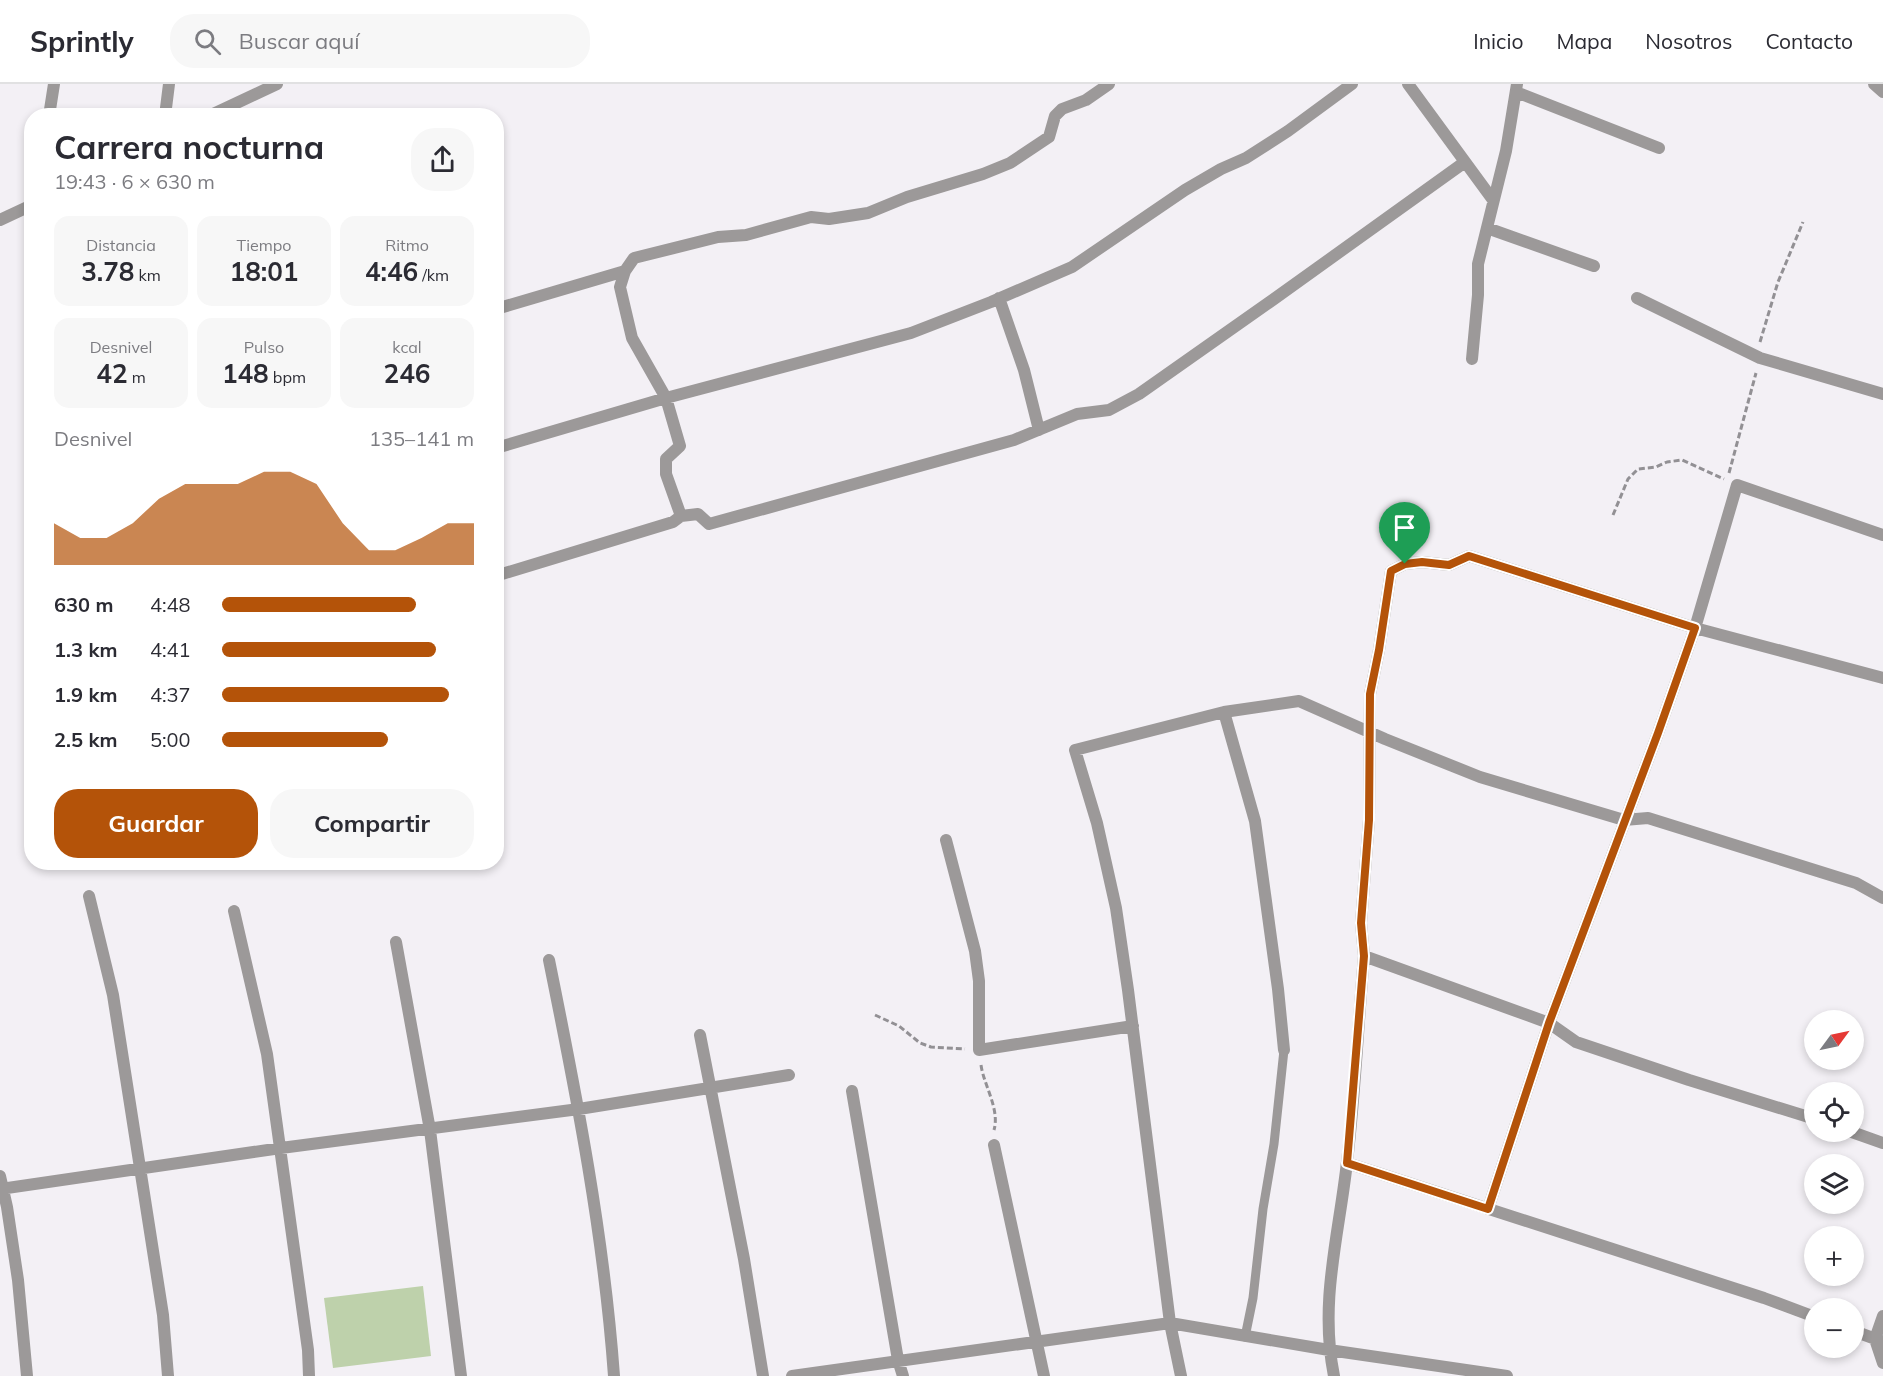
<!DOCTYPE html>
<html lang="es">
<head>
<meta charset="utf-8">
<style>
	:root { --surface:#fff; --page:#f7f7f7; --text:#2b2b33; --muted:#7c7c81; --line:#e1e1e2; --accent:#b45309 }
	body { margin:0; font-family:Mulish,sans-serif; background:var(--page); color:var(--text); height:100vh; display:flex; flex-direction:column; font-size:22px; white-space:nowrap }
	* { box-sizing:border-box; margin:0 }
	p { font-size:20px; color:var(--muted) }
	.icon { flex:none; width:33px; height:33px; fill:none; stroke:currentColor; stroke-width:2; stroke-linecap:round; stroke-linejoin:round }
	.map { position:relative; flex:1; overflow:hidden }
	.drawer { position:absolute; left:24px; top:24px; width:480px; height:762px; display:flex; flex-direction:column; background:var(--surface); border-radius:24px; box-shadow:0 3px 9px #0003 }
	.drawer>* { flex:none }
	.needle { width:39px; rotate:57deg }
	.buttons { position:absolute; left:1804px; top:926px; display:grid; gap:12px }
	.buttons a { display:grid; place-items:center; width:60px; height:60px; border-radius:50%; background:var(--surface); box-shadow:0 3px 9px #0003; font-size:30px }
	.pin { position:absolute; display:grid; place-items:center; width:51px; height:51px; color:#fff; margin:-62px -26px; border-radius:50% 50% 50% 0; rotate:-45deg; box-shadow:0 0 6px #0007 }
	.pin .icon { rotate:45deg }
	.round { display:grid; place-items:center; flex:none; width:63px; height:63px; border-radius:24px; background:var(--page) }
	.summary { display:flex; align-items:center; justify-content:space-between; height:102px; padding:0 30px }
	h1 { font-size:33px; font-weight:700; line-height:45px }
	.figures { display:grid; grid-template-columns:repeat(3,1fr); gap:9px; height:102px; padding:6px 30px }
	.figures div { display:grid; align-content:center; border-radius:15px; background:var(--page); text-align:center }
	.figures b { font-size:26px; font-weight:700 }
	.figures small { font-size:16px; font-weight:400 }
	.figures p { font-size:16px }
	.chart { height:168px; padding:12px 30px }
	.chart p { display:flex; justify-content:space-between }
	.chart svg { width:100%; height:108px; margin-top:6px; fill:var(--accent); opacity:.7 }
	.action { display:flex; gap:12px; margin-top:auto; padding:12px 30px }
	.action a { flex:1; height:69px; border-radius:24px; background:var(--accent); color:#fff; font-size:24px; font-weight:700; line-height:69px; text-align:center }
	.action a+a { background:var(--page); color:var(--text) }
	ul { padding:0 30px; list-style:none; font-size:20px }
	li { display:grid; grid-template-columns:96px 72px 1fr; align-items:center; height:45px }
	li i { height:15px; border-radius:8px; background:var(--accent) }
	header { display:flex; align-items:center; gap:36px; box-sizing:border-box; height:84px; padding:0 30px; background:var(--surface); border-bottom:2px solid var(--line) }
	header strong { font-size:28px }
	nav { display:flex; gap:33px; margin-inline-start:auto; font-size:21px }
	.search { width:420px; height:54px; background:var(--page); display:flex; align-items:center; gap:15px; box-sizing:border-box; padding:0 21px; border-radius:24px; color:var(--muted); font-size:22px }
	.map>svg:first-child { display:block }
</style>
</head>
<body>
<header>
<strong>Sprintly</strong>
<div class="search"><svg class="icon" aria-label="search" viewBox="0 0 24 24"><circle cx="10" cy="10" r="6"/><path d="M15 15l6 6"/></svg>Buscar aquí</div>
<nav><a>Inicio</a><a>Mapa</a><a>Nosotros</a><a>Contacto</a></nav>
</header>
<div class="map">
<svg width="1883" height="1292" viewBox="0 0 1883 1292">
	<rect width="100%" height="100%" fill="#f3f0f5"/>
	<path fill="#bed1ab" d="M423,1202L431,1272L333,1284L324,1214Z"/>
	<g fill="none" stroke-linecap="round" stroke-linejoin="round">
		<path stroke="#929094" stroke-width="3" stroke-dasharray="6 3" stroke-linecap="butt" d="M1760,258L1778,198L1803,138
			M1729,389L1756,289
			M1613,431L1628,395L1638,385L1656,383L1667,378L1682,376L1724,395
			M875,931L899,942L920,959L931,963L965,965
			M981,981C984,1002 1000,1025 994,1046"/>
		<path stroke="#9c9999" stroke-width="9" d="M1245,1253L1253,1214L1263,1125L1274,1060L1284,966"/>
		<path stroke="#9c9999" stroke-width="12" d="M1408,0L1493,116
			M1874,0L1883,8
			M1516,8L1659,64
			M49,32L54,0
			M165,32L169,0
			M209,32L277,0
			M0,136L32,121
			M1487,144L1594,182
			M625,187L620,203L632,254L666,314L680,362L666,375V390L681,432
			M999,214L1024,286L1039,346
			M1637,214L1760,274L1883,310
			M496,225L625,187L634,174L718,153L746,151L811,133L829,135L868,129L907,113L983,90L1010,79L1049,53L1055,32L1062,25L1086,16L1109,0
			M1472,275L1478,211V180L1506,67L1517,0
			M496,364L666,314L911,249L991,218L1072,183L1185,106L1221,85L1246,74L1288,47L1352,0
			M502,490L673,438L681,432L698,430L709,440L1014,356L1077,330L1109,326L1139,310L1274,215L1465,78
			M1224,628L1255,737L1278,905L1284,966
			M946,756L975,867L979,897V966L1133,942
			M89,812L113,911L163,1231L168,1292
			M234,827L267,970L308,1266L309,1292
			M396,858L430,1046L461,1292
			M1364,872L1549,939L1576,958L1689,996L1815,1035
			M549,876C577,1014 604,1152 614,1292
			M700,951L744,1175L763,1292
			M852,1007L898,1276L903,1292
			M1849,1047L1883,1059
			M994,1061L1044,1292
			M1347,1079L1764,1214L1815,1233
			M0,1092L7,1123L18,1196L27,1292
			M0,1105L281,1064L579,1025L789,991
			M1488,1125L1549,939L1658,649L1695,544L1737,401L1883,451
			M1883,1232L1875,1255L1883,1279
			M1854,1247L1881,1257
			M792,1292L1170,1239L1329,1266L1507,1292
			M1181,1292L1170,1239L1128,906L1116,824L1097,739L1075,666L1224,628L1299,617L1385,655L1480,693L1624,736L1648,734L1856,799L1883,814
			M1334,1292C1319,1218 1339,1151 1347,1078C1355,1010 1358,941 1364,872L1361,839L1369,736L1370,610L1379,566L1391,487L1405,480L1422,478L1449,481L1469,472L1695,544L1883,594"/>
	</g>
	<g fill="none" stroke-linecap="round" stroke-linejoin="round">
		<defs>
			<path id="route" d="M1469,472L1695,544L1658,649L1549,939L1488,1125L1347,1079L1364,872L1361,839L1369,736L1370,610L1379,566L1391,487L1405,480L1422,478L1449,481Z"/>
		</defs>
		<use href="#route" stroke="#fff" stroke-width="12"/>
		<use href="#route" stroke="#b45309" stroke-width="8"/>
	</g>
</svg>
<div class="buttons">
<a><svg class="needle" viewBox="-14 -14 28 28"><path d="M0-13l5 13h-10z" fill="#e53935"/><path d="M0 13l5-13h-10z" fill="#7c7c81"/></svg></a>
<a><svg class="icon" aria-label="locate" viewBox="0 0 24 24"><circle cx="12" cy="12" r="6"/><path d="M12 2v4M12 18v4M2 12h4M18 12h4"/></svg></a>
<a><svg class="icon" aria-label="layers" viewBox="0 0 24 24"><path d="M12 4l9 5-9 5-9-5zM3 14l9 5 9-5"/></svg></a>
<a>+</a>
<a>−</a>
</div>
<div class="pin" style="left:1405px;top:480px;background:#1e9e55"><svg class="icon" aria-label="arrive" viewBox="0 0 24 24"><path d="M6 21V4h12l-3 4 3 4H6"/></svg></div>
<section class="drawer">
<div class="summary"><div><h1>Carrera nocturna</h1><p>19:43 · 6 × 630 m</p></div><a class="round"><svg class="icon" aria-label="share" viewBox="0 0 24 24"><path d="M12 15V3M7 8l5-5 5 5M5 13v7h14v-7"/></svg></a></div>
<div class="figures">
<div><p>Distancia</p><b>3.78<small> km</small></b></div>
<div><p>Tiempo</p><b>18:01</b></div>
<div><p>Ritmo</p><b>4:46<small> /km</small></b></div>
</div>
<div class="figures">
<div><p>Desnivel</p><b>42<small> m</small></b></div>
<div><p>Pulso</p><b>148<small> bpm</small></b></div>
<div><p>kcal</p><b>246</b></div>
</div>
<div class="chart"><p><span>Desnivel</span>135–141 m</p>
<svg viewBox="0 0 160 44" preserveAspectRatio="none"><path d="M0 44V27L10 33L20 33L30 27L40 17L50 11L60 11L70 11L80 6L90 6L100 11L110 27L120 38L130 38L140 33L150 27L160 27V44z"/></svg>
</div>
<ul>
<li><b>630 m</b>4:48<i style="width:77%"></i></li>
<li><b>1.3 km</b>4:41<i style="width:85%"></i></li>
<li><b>1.9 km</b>4:37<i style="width:90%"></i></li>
<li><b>2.5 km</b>5:00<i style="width:66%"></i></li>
</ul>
<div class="action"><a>Guardar</a><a>Compartir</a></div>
</section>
</div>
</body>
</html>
